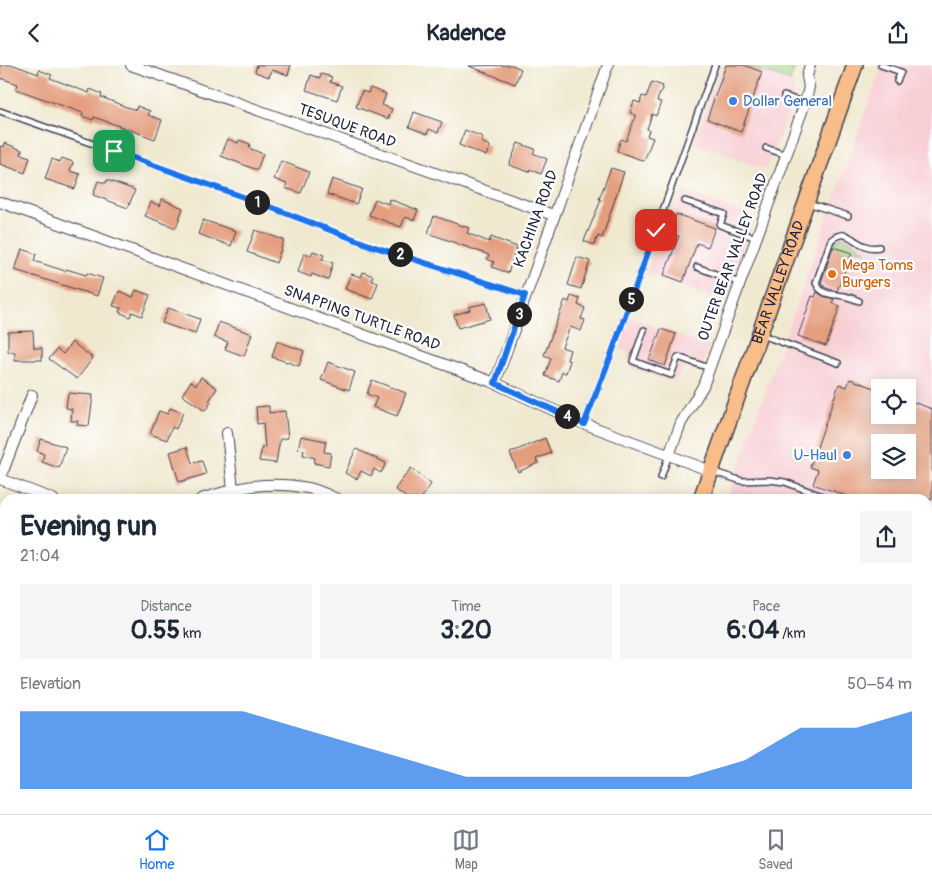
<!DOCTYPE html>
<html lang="en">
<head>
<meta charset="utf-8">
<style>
	:root { --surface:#fff; --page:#f6f6f7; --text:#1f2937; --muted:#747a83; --line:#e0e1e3; --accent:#1a73e8 }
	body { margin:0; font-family:Pangolin,sans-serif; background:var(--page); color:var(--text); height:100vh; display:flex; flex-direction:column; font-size:19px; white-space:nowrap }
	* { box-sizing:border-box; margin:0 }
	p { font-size:16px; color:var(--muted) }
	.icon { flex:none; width:28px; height:28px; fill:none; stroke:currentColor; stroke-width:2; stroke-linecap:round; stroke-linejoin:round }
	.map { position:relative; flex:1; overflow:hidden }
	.details { position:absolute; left:0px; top:429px; width:932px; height:321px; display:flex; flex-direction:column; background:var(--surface); border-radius:15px 15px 0 0; box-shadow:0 2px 12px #0003 }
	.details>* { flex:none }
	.controls { position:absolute; left:871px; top:314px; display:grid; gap:10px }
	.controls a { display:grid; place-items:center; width:45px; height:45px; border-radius:0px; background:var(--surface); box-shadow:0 2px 12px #0003; font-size:25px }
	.pin { position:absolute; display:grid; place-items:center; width:42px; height:42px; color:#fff; margin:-21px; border-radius:10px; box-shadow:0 2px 8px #0006 }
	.km { position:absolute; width:25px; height:25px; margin:-12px; border-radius:50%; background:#222; color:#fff; font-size:14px; line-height:25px; text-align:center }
	.round { display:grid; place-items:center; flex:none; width:52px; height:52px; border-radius:0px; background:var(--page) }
	.headline { display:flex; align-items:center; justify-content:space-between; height:85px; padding:0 20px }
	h1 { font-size:28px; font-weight:700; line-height:38px }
	.stats { display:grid; grid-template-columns:repeat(3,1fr); gap:8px; height:85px; padding:5px 20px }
	.stats div { display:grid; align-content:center; border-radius:0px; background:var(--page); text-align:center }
	.stats b { font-size:25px; font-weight:700 }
	.stats small { font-size:14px; font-weight:400 }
	.stats p { font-size:14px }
	.chart { height:140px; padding:10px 20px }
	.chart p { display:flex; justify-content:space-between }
	.chart svg { width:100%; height:90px; margin-top:5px; fill:var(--accent); opacity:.7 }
	header { display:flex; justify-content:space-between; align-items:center; height:65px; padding:0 20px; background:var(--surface); font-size:22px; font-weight:700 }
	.menu { display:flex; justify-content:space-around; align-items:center; height:70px; border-top:1px solid var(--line); background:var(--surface); font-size:14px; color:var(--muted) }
	.menu a { display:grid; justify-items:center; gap:2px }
	.menu .current { color:var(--accent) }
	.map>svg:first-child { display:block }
</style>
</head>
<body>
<header><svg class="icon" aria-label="back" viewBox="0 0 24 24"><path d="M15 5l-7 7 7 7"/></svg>Kadence<svg class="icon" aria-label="share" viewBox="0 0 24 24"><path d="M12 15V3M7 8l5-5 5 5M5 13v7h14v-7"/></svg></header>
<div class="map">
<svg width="932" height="749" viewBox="0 0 932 749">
	<rect width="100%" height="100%" fill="#fff"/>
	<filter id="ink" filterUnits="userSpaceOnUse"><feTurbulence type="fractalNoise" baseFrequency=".02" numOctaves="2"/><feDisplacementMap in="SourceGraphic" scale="10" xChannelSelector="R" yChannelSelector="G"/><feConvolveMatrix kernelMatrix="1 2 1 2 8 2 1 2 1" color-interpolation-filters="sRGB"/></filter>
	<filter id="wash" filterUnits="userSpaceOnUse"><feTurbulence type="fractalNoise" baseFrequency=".0096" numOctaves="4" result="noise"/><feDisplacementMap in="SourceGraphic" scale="20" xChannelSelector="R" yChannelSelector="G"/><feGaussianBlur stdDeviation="1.12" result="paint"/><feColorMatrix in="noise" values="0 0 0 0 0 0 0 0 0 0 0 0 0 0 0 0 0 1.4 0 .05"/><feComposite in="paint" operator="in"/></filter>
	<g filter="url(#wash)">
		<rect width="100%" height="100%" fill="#f0e9d0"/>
		<path fill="#f7cfd4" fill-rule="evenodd" d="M722,0H745L794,18V28L787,47L788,50L766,105L694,78Z
			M882,0H932V497L928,495V434H727ZM880,322H908V350H880ZM880,378H908V405H880Z
			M683,126L755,152L725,237L646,208L661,166L713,184L668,167Z
			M630,253L709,281L700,307L683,301L678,312L674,316H670L632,303L627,295L628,287L619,284Z"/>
		<path fill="#a2d07e" stroke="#62795c" d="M745,0H796L790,16Z
			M842,172L848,174L867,187L855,183L853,189L832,182L835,176Z"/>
		<g id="blocks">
			<path fill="#e49d7d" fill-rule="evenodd" d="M0,0H14L38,9L39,5L52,10L50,13L89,28L90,24L102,29L101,32L124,41L136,45L137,41L150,46L148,50L162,55L155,74L94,52L93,55L82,51L83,48L16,24L18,19L0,13Z
				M257,0H291L288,10L272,5L269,12L255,7Z
				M512,0L521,4L515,19L469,1Z
				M726,0H744L762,7L741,67L707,54Z
				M321,9L332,12L330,17L342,21L337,35L306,25L311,10L320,13Z
				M652,17L663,21L657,36L661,37L656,51L652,49L647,64L649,65L647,71L653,73L644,96L617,86L621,74L626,76L636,50L630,48L634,36L640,38L642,31L646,32Z
				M370,23L386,29L382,40L392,44L388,54L356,42L362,26L368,28Z
				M414,47L442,57L438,68L429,64L427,69L409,62Z
				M465,65L483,72L481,77L490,81L486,91L459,80Z
				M228,74L238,78L239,75L250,79L249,83L263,89L257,105L221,91Z
				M5,78L22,85L21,89L30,92L25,108L0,99V81L4,82Z
				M518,78L535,84L533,88L547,94L541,109L530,104L529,107L509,100Z
				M62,93L73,97L70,106L80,109L75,124L45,114L52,94L60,97Z
				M281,96L309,107L301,128L285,123L287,119L274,114Z
				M611,103L624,107L602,173L598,171L594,180L584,176L601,135L599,134Z
				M332,114L362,124L356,139L327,129Z
				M107,115L135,125L128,143L93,130L98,116L106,118Z
				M162,134L183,143L176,163L145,151L151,137L160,141Z
				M375,134L388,139L389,134L418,145L414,155L405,152L401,162L369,150Z
				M676,149L715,163L708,182L697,178L683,217L664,210L679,171L669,168Z
				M434,151L469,163L467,168L489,177L491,172L517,182L508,208L492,202L494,197L487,194L489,190L428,168Z
				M203,155L236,166L231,181L198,169Z
				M255,165L284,175L276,198L247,187Z
				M833,182L852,188L837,226L826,223L821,218Z
				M22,184L36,189L34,196L65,206L66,204L86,210L87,208L103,213L97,231L15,205Z
				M313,186L324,190L322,194L333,198L328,215L312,209L311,212L298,207L304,188L311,190Z
				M577,192L590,196L581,224L568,220Z
				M363,207L373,211L371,215L378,218L372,234L345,224L351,209L361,212Z
				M136,225L150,230L142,251L132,247L130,252L119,247L121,243L113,241L119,226L133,232Z
				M817,227L823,231L834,234L832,238L840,241L826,281L798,271L812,231L815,232Z
				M571,231L580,234L578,240L585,243L581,254L585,255L581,266L570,262L562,282L570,285L567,295L570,296L566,308L562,307L559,316L545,311L551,293L544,290L565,235L569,237Z
				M486,238L490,254L458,263L454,250L470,245L469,242Z
				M168,243L200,254L195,269L162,258Z
				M219,257L252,269L244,291L225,284L228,277L214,272Z
				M661,264L676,269L665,301L649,295Z
				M33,266L34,283H42V295H15V287H8V267Z
				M277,276L304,286L299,301L272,292Z
				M72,277L93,293L77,314L49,294L57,284L63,289Z
				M328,297L355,307L349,325L321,315Z
				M201,312L217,323L209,336L211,337L205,346L182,330L191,316L196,320Z
				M850,314L880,325V350H908V335L932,344V434H855L813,419L818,405L810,402L839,319L847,322ZM880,378H908V405H880Z
				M372,315L406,328L397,351L373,342L377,333L367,329Z
				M68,328L93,330L89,361L77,360L78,356H71L72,344L66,343Z
				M269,341V348L285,346L288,373L280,374L276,398L259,396L262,382L265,383L263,358L257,359L256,342Z
				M170,343L183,348L176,364L172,362L167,375L150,369L159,346L168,349Z
				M301,371L326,376L324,387L331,388L329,401L314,398L315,393L303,390L304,385L298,384Z
				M545,373L551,388L536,394L538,398L518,407L510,388Z
				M41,374L66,382L59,403L42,397L44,389L37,386Z
				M187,382L192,398L202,396L206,409L179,417L170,387Z
				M356,384L386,398L381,408L374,404L371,411L361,406L357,414L345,408Z
				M411,403L431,419L421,434H408L395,424Z"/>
		</g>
	</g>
	<g filter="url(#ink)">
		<use href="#blocks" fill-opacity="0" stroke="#414051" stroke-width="1"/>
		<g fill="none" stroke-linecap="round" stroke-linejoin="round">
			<defs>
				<path id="service" d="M881,0L901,7L897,16
					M784,31L805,38
					M0,46L246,133L371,181L525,230
					M766,83L786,90
					M685,136L724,149L720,160L756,173
					M808,138L848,151
					M697,202L740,218
					M859,236C854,234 849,232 844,231C832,229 822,231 816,218L831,175C847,162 852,177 866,181C870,183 874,183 879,182
					M644,265L633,296L671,310L678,292L709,303
					M762,270L838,298
					M584,359L610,293L715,0
					M714,407L742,416L769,415L785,417L830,434
					M661,412L669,390
					M928,472L932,473
					M450,749L452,745"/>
				<path id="minor" d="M131,0L553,150
					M0,137L495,318L577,356L711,406
					M495,318L608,0
					M32,330L0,414L53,434
					M227,368L234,434
					M669,390L681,358L703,321L805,38L809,22L807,11L810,0
					M201,434C240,422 267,415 308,423C318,425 328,430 337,434
					M0,576L5,578
					M928,670L932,672
					M928,692L932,679
					M154,749L155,745
					M908,749L909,745"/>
				<g id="primary">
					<path id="s1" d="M701,434L855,0"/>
					<path d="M589,749L591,745"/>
				</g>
			</defs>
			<use href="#service" stroke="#414051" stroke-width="8"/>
			<use href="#minor" stroke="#414051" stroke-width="12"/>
			<use href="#primary" stroke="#414051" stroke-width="18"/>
			<use href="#service" stroke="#fff" stroke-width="5"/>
			<use href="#minor" stroke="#fff" stroke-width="10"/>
			<use href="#primary" stroke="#f8bd89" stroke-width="15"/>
		</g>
	</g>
	<g fill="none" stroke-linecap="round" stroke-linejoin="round" filter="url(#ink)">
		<defs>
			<path id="route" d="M114,86L246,133L372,181L525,230L495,318L584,359L610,293L656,165"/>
		</defs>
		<use href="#route" stroke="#fff" stroke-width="10"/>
		<use href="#route" stroke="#1a73e8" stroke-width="6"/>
	</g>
	<g fill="#3f7fe0" stroke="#fff" stroke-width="2">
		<circle cx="733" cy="36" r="5"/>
		<circle cx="847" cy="390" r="5"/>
	</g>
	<circle fill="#e8710a" stroke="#fff" stroke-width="2" cx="832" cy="209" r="5"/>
	<g text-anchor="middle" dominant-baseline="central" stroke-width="4.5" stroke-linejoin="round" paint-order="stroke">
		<g font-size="15" fill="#366cbe" stroke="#fff" text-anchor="start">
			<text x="743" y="36">Dollar General</text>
			<text x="837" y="390" text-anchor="end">U-Haul</text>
		</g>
		<g font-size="15" fill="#22223b" stroke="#fff">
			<text transform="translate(347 61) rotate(20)">TESUQUE ROAD</text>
			<text transform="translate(536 154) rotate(-70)">KACHINA ROAD</text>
			<text transform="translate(733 192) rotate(-70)">OUTER BEAR VALLEY ROAD</text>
			<text stroke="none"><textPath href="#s1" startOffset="230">BEAR VALLEY ROAD</textPath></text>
			<text transform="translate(362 253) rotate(20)">SNAPPING TURTLE ROAD</text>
		</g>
		<g font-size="15" fill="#c56008" stroke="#fff" text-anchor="start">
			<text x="842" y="200">Mega Toms<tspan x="842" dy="17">Burgers</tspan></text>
		</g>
	</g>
</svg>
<div class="controls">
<a><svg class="icon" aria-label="locate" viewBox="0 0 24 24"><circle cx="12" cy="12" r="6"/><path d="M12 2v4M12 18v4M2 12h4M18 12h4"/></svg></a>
<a><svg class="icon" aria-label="layers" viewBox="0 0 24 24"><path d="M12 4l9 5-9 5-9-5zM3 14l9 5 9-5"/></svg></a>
</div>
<div class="pin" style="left:114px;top:86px;background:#1e9e55"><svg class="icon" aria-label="arrive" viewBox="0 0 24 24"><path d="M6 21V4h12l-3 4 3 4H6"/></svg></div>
<div class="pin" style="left:656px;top:165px;background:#d93025"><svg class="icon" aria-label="check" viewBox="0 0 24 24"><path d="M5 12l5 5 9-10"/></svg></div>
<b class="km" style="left:257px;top:137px">1</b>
<b class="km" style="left:400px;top:189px">2</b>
<b class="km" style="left:519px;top:249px">3</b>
<b class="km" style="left:567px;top:351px">4</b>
<b class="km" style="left:631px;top:234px">5</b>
<section class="details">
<div class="headline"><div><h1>Evening run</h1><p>21:04</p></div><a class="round"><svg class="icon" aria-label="share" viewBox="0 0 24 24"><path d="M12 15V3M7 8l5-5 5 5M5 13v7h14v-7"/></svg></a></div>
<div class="stats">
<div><p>Distance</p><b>0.55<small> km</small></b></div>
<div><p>Time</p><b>3:20</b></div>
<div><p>Pace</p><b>6:04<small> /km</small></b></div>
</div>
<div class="chart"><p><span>Elevation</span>50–54 m</p>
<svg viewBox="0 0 160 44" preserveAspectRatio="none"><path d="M0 44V6L10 6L20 6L30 6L40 6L50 14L60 22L70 30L80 38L90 38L100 38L110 38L120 38L130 30L140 14L150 14L160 6V44z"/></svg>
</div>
</section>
</div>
<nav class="menu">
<a class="current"><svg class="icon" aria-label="home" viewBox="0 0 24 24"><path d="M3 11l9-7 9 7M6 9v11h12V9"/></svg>Home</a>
<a><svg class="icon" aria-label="map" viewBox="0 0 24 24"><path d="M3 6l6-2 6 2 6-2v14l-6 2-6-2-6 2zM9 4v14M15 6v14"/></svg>Map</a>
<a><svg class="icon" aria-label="saved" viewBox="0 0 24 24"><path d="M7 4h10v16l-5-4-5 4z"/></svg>Saved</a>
</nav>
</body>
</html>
